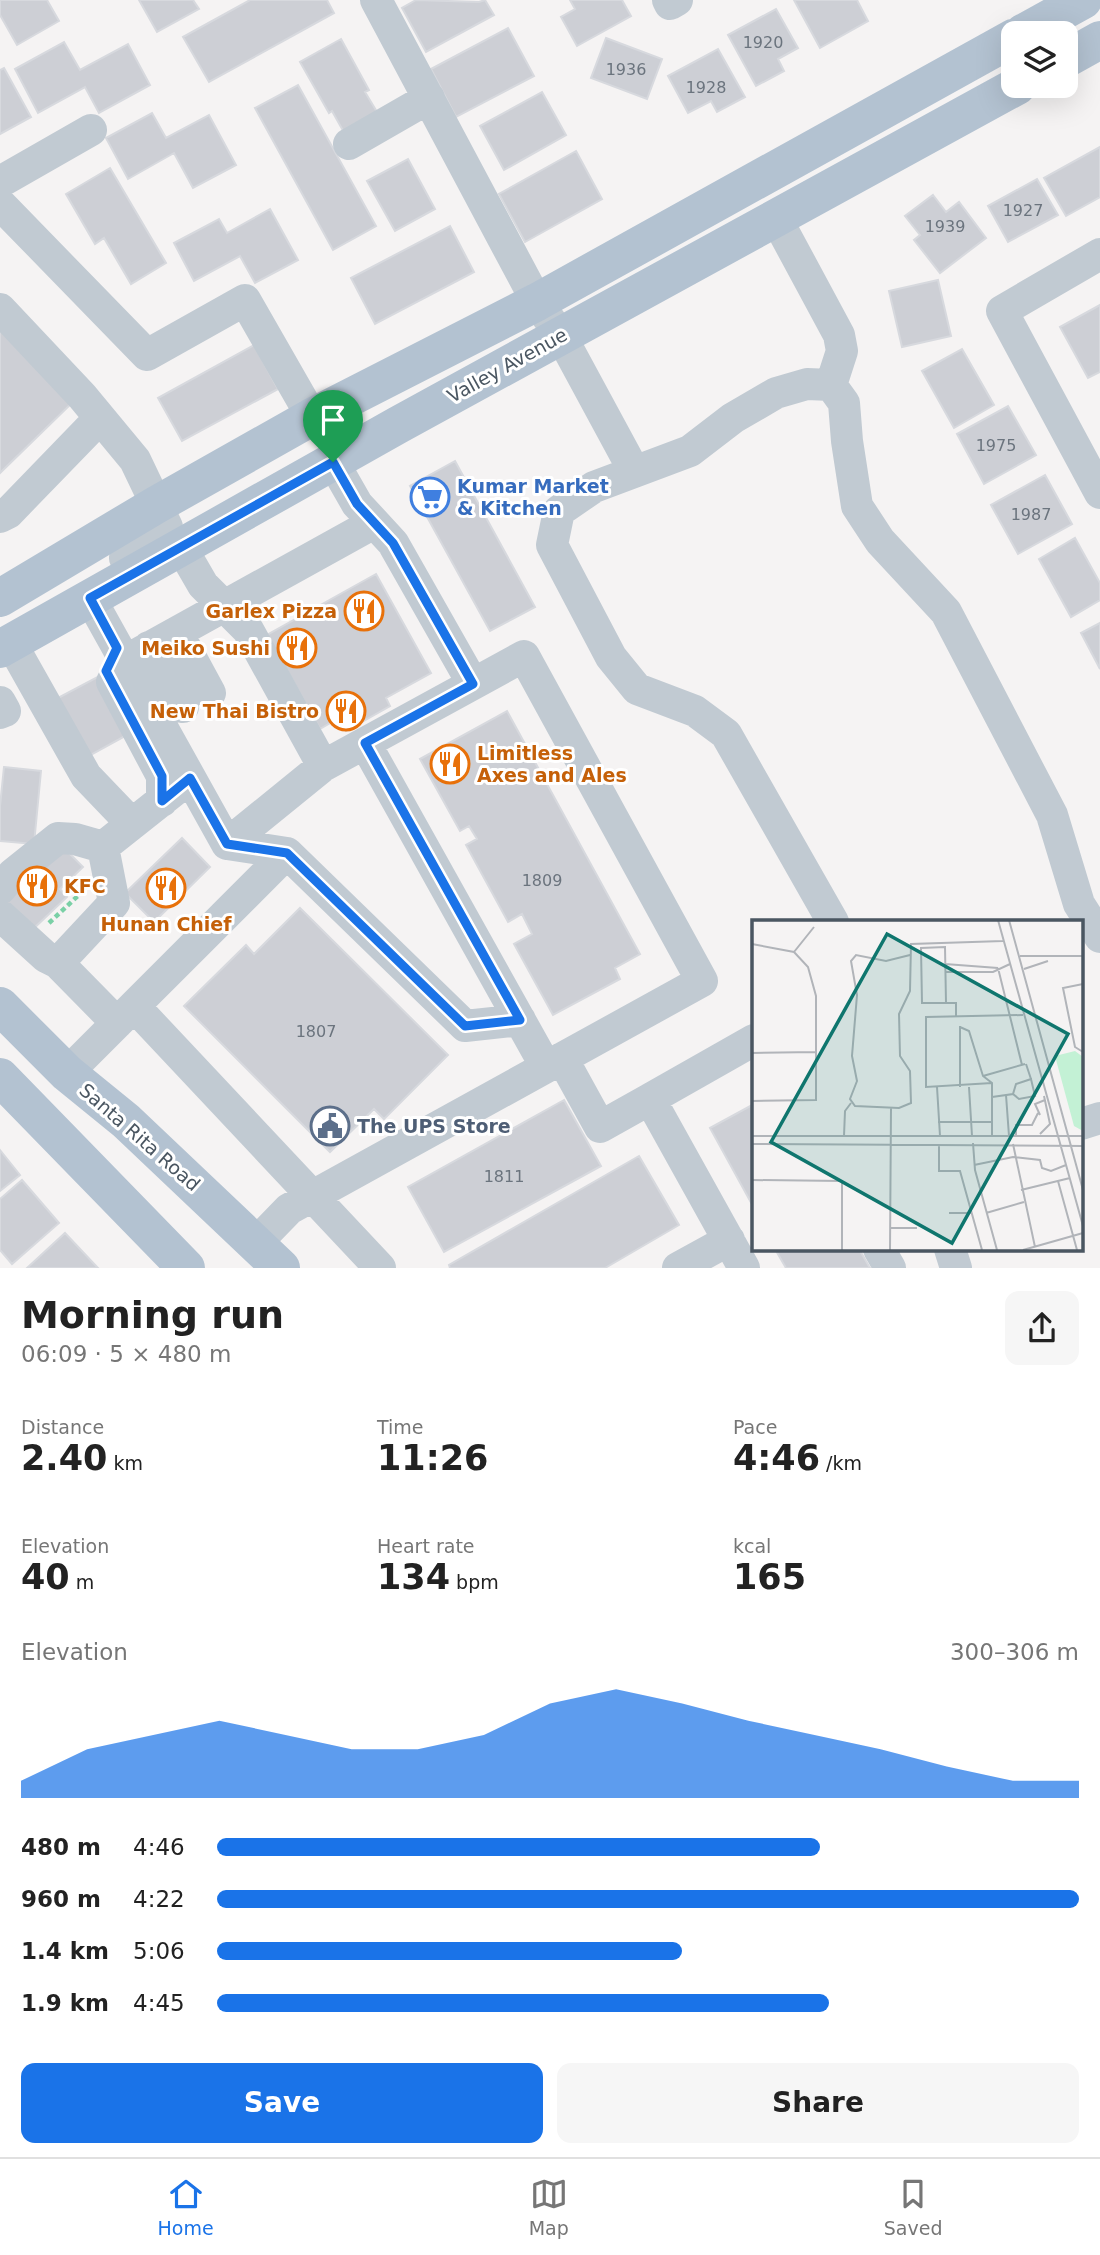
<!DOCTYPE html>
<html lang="en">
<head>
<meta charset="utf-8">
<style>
	:root { --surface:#fff; --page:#f6f6f6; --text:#222; --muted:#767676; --line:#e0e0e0; --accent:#1a73e8 }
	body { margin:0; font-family:"DejaVu Sans",sans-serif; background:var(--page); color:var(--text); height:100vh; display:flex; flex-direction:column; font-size:26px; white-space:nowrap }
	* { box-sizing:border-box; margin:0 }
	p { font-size:23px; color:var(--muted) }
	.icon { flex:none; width:38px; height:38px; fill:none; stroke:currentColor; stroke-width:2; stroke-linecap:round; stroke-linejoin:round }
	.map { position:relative; height:1268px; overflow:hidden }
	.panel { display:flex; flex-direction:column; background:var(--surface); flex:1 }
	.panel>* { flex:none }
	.controls { position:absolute; left:1001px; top:21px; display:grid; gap:14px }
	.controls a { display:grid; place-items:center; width:77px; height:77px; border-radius:14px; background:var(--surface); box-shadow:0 7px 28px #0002; font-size:35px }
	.pin { position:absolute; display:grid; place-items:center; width:60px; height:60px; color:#fff; margin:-72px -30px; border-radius:50% 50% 50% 0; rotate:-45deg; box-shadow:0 0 7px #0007 }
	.pin .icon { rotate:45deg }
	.round { display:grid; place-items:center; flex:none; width:74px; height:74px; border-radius:14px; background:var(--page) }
	.summary { display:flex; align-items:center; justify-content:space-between; height:119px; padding:0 21px }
	h1 { font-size:38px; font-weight:800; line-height:52px }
	.metrics { display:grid; grid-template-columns:repeat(3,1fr); gap:10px; height:119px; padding:7px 21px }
	.metrics div { display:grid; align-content:center }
	.metrics b { font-size:35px; font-weight:800 }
	.metrics small { font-size:19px; font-weight:400 }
	.metrics p { font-size:19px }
	.chart { height:196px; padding:14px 21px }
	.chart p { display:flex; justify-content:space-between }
	.chart svg { width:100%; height:126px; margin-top:7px; fill:var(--accent); opacity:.7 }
	.action { display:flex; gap:14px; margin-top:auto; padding:14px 21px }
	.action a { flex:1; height:80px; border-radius:14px; background:var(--accent); color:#fff; font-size:28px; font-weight:800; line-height:80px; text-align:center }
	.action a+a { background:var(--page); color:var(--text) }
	ul { padding:0 21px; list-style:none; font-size:23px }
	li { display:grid; grid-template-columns:112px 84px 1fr; align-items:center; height:52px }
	li i { height:18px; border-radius:9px; background:var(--accent) }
	.tab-bar { display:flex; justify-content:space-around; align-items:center; height:98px; border-top:2px solid var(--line); background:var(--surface); font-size:19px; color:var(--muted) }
	.tab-bar a { display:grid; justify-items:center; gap:4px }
	.tab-bar .on { color:var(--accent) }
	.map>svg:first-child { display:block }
</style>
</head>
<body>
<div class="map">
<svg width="1100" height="1268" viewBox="0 0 1100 1268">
	<rect width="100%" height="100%" fill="#f5f3f3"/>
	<path fill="#cdcfd5" stroke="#d7d9de" stroke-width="2" d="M0,0H47L59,21L17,45L0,15Z
		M139,0H193L199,9L157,32Z
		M250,0H327L334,13L209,82L183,37Z
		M416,0L479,2L485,0L494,15L426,52L402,8Z
		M570,0H622L631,16L577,46L561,17L575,9Z
		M794,0H857L868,21L820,48Z
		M776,9L798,48L778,59L784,71L756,86L728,35Z
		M508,28L534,76L456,117L431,69Z
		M606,38L662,59L647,99L591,78Z
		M341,39L369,90L365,92L380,117L346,136L332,111L329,113L300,62Z
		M64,42L80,70L128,44L150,85L99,113L85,87L38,113L15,69Z
		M718,49L745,97L717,112L711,101L688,113L668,76Z
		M4,68L31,117L0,134V70Z
		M298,85L376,226L333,250L255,108Z
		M542,92L566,135L504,170L480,126Z
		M152,113L166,138L209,115L236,165L193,188L174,153L128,179L106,138Z
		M1100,147V197L1066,216L1044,178Z
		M576,151L602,199L525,242L499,194Z
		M408,159L435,209L395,231L367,181Z
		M110,168L166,263L131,284L104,238L95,244L66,194Z
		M1037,179L1058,215L1008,242L988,206Z
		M933,195L946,212L959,202L986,238L940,273L914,240L920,235L905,216Z
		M270,209L298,260L255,283L240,256L194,281L174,243L219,219L227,233Z
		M450,226L474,272L375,324L351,278Z
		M938,280L951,336L902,347L889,291Z
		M1100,305V372L1088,378L1060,327Z
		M0,325L74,401L0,473Z
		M254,345L278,389L182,441L158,398Z
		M962,349L994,405L954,428L922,371Z
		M1008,406L1036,455L984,484L957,434Z
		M455,461L535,607L490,631L410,486Z
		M1045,475L1072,524L1018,554L991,505Z
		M1075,538L1100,583V600L1071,617L1039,559Z
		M376,574L431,673L386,698L390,706L346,731L339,718L320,729L267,635Z
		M1100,623V669L1081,633Z
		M105,673L136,730L89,756L58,698Z
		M507,711L640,954L615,968L620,979L553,1015L514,944L532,934L522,914L508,922L466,845L477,839L469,826L460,831L420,759Z
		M4,767L41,771L34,844L0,841V806Z
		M182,838L210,867L154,922L125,893Z
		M61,845L83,867L60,889L67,897L31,931L0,899Z
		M300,908L448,1055L384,1119L374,1109L330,1152L184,1006L246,945L254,954Z
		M564,1100L601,1166L444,1252L408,1187Z
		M754,1104V1208L710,1128Z
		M0,1150L20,1175L0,1191Z
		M639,1156L679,1225L605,1268H450L449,1265Z
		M22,1180L59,1223L12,1264L0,1250V1199Z
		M65,1233L98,1268H27Z
		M775,1249H859L870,1268H786Z"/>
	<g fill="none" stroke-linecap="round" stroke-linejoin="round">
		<path stroke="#7ad0a6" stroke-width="4.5" stroke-dasharray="5 3.5" stroke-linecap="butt" d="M49,923L82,892"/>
		<path stroke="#c1cad2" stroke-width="32" d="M376,0L537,302L561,336L634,471
			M668,0L670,4L677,0
			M349,144L429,98
			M0,182L91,130
			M0,204L147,355L245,300L312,417
			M776,218L839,335L842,351L831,385
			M1100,254L1002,311L1100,493
			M0,309L82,396L135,460L167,527C160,543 139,551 125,558
			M333,462L357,504L393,543L473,684
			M0,517L8,513L100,418
			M181,547L203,585L248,630L323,766
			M90,598L227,844L287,853L465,1026L520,1020
			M177,632L210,693
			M11,643L86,776L132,824
			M149,647L183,707
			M125,661L374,523
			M112,682L162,776V801
			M0,702L5,711L0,713
			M365,743L546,1067
			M227,844L323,766L524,656L702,981L289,1209L257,1242
			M0,889L13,874L58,838L75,839L103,847
			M0,915L46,957L58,963
			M833,922L726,734L695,711L637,689L611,657L552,545L559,511L594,487L690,451L733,418L776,393L807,384L831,385L844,403L847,441L857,506L880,541L946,612L1052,815L1079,904L1100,937
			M134,1006L380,1268
			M117,1023L58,963L114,903L103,847L190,778
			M562,1058L600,1127L650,1099L744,1268
			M67,1073L287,853
			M650,1099L754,1040
			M1081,1124L1100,1118
			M879,1249L890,1268
			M950,1249L956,1268
			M678,1268L729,1240"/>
		<path stroke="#b3c2d1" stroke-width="38" d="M1023,33L1083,0
			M1066,59L1100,40
			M0,598L156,505L312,417L537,302L1013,38
			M0,649L398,425L1017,86
			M0,1006L67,1073L126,1121L281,1268
			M0,1077L186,1268"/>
	</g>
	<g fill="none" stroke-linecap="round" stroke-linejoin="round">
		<defs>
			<path id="route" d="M333,462L357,504L393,543L473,684L365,743L520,1020L465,1026L287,853L227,844L190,778L162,801V776L106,671L117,648L90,598Z"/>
		</defs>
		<use href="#route" stroke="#fff" stroke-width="14"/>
		<use href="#route" stroke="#1a73e8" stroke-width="9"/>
	</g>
	<defs>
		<symbol id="supermarket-ring" viewBox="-11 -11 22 22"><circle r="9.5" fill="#fff" stroke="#3f7fe0" stroke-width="1.5"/><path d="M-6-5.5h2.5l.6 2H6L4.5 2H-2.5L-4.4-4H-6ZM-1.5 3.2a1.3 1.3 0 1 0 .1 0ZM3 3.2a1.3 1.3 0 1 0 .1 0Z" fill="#3f7fe0"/></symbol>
		<symbol id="restaurant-ring" viewBox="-11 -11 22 22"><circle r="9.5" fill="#fff" stroke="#e8710a" stroke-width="1.5"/><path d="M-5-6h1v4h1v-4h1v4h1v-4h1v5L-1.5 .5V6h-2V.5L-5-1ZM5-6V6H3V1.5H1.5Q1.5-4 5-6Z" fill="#e8710a"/></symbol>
		<symbol id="civic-ring" viewBox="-11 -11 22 22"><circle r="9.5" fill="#fff" stroke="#5c6f8a" stroke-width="1.5"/><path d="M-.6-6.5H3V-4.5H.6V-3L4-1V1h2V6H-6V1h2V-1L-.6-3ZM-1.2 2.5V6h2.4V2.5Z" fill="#5c6f8a"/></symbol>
	</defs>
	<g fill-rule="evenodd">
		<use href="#supermarket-ring" x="408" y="475" width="44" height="44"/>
		<use href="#restaurant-ring" x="342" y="589" width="44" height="44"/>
		<use href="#restaurant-ring" x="275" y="626" width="44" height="44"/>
		<use href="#restaurant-ring" x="324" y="689" width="44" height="44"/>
		<use href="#restaurant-ring" x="428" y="742" width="44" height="44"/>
		<use href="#restaurant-ring" x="15" y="864" width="44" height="44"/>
		<use href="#restaurant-ring" x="144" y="866" width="44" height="44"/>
		<use href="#civic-ring" x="308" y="1104" width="44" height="44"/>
	</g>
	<g text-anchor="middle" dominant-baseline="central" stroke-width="6" stroke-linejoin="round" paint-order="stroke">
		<g font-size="16" fill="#6b747e">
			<text x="763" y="42">1920</text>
			<text x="626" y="69">1936</text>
			<text x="706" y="87">1928</text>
			<text x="1023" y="210">1927</text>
			<text x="945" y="226">1939</text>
			<text x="996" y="445">1975</text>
			<text x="1031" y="514">1987</text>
			<text x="542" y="880">1809</text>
			<text x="316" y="1031">1807</text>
			<text x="504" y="1176">1811</text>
		</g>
		<g font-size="19" fill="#4a5661" stroke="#fff">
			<text transform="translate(507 365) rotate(-29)">Valley Avenue</text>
			<text transform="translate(140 1137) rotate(41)">Santa Rita Road</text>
		</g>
		<g font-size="19" font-weight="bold" fill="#366cbe" stroke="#fff" text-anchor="start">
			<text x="457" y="486">Kumar Market<tspan x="457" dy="22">&amp; Kitchen</tspan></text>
		</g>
		<g font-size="19" font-weight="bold" fill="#c56008" stroke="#fff" text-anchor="end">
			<text x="337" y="611">Garlex Pizza</text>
			<text x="270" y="648">Meiko Sushi</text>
			<text x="319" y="711">New Thai Bistro</text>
			<text x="477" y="753" text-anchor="start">Limitless<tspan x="477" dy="22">Axes and Ales</tspan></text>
			<text x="64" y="886" text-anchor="start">KFC</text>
			<text x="166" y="924" text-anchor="middle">Hunan Chief</text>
		</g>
		<g font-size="19" font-weight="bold" fill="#4e5e75" stroke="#fff" text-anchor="start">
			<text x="357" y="1126">The UPS Store</text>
		</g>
	</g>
	<g transform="translate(752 920)">
		<rect width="331" height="331" fill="#f5f3f3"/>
		<path d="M323,131L331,137V211L322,206L303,136Z" fill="#c3f1d5"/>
		<path fill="none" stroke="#b1b4b9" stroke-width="2" d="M246,0L331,306M257,0L331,270M0,24L42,32L56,47L64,76V180L0,181M42,32L62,7M158,35L134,41L104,35L99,41L105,75L100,136L105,161L98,179L103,186L147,188L159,183L158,151L148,136L147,94L158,71L159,24L251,21M268,36H331M193,44L246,48M246,48L270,145M272,49L296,41M193,52H241L258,44M331,64L311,68L323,127L331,132M194,83H170L169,28L193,27L194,83H204V97M208,106V167M208,107L217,111L231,156L240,163V216M0,133L64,132M231,156L273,144M240,163L174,167V97L271,95M185,167L188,216M217,167L220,216M261,174L267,179L283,176L279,159M254,175L257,216M240,177L261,174L264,164L279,159L274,144M288,195L283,184L293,180M186,202H240M288,214L298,204L292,176M0,216H331M92,216L93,191L99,183M264,216V205H280L286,193M221,223L223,250L245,330M0,224L331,226M261,224L283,327M187,225V251H208L230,330M222,245L261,237L288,240L290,248L299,251L314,245M0,260L90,261V330M306,261L325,330M269,270L318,258M197,293H220M234,293L272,282M138,308H165M138,330L139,187M271,330L331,313"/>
		<path fill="#0f766e" fill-opacity="0.15" stroke="#0f766e" stroke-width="3.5" d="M135,14L316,114L200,323L19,222Z"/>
		<rect width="331" height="331" fill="none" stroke="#4a5661" stroke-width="3.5"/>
	</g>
</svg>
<div class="controls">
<a><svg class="icon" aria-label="layers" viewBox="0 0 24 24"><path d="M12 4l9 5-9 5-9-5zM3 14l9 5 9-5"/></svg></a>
</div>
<div class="pin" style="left:333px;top:462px;background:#1e9e55"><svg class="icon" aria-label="arrive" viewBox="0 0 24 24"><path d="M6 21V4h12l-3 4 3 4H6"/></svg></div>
</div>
<section class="panel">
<div class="summary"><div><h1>Morning run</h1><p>06:09 · 5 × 480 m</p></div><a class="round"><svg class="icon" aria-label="share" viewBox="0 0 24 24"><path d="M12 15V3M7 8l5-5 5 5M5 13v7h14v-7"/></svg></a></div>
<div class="metrics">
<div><p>Distance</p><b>2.40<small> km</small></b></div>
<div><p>Time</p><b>11:26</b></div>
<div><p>Pace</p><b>4:46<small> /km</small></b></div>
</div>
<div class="metrics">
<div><p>Elevation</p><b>40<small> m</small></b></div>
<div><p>Heart rate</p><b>134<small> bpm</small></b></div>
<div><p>kcal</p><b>165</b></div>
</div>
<div class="chart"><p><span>Elevation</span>300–306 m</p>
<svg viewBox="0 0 160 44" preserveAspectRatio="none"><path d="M0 44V38L10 27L20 22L30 17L40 22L50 27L60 27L70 22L80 11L90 6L100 11L110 17L120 22L130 27L140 33L150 38L160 38V44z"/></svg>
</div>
<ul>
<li><b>480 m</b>4:46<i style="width:70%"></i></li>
<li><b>960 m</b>4:22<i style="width:100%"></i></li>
<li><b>1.4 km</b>5:06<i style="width:54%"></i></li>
<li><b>1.9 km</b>4:45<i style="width:71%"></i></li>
</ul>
<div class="action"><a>Save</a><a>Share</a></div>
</section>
<nav class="tab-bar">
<a class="on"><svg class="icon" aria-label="home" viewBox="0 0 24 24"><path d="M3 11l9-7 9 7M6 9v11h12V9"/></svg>Home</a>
<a><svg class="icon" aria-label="map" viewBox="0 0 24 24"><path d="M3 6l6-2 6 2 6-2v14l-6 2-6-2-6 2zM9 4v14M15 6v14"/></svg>Map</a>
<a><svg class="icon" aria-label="saved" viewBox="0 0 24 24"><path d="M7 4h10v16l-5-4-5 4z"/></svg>Saved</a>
</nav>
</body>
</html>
